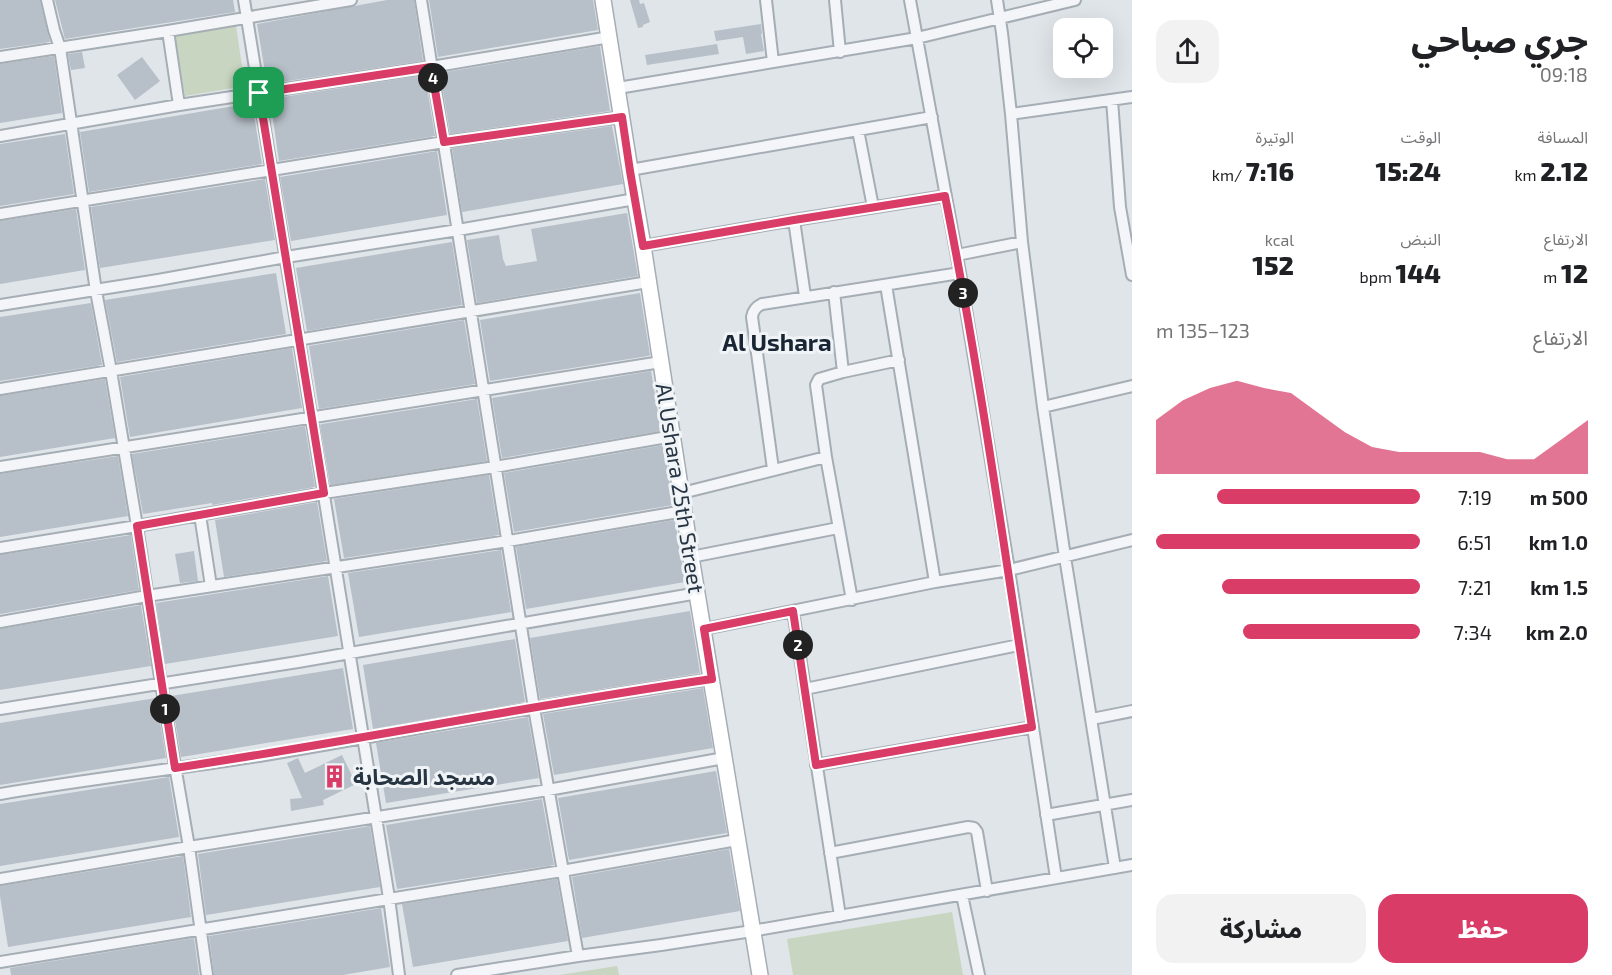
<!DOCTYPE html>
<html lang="ar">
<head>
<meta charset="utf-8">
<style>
	:root { --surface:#fff; --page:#f2f2f2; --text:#202124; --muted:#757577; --accent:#d83c67 }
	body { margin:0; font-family:"Exo 2","Noto Sans Arabic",sans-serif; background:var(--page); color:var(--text); direction:rtl; height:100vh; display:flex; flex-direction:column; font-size:22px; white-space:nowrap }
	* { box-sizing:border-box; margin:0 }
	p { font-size:20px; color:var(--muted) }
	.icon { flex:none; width:33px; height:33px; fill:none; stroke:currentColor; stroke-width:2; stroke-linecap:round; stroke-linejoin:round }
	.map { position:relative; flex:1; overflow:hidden; direction:ltr }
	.details { display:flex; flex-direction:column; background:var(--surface); width:480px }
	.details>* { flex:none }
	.fabs { position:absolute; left:1053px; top:18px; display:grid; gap:12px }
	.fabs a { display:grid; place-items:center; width:60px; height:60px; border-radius:12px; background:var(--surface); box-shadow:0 6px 24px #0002; font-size:30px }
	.pin { position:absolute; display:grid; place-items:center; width:51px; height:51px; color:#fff; margin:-26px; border-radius:12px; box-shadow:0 3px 9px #0006 }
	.km { position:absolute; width:30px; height:30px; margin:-15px; border-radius:50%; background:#222; color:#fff; font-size:16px; line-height:30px; text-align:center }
	.round { display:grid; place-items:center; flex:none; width:63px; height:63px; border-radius:18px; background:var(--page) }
	.headline { display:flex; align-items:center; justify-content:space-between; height:102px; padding:0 24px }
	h1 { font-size:33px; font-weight:800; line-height:45px }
	.stats { display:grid; grid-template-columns:repeat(3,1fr); gap:9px; height:102px; padding:6px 24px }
	.stats div { display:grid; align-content:center }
	.stats b { font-size:26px; font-weight:800 }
	.stats small { font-size:16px; font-weight:400 }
	.stats p { font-size:16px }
	.chart { height:168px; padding:12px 24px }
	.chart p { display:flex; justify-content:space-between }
	.chart svg { width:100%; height:108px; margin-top:6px; fill:var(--accent); opacity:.7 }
	.cta { display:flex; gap:12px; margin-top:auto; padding:12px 24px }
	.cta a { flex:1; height:69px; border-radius:18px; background:var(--accent); color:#fff; font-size:24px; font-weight:800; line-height:69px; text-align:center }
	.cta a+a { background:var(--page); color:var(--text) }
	ul { padding:0 24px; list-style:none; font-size:20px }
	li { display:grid; grid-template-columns:96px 72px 1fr; align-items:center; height:45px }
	li i { height:15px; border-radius:8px; background:var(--accent) }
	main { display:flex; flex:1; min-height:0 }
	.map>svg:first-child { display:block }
</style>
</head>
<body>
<main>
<section class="details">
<div class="headline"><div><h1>جري صباحي</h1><p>09:18</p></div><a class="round"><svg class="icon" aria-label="share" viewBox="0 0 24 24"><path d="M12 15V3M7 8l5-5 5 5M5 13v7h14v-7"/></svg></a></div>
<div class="stats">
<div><p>المسافة</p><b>2.12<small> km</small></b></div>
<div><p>الوقت</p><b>15:24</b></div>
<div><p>الوتيرة</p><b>7:16<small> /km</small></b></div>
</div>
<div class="stats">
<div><p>الارتفاع</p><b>12<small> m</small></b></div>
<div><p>النبض</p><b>144<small> bpm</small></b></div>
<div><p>kcal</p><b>152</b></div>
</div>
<div class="chart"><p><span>الارتفاع</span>123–135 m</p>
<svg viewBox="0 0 160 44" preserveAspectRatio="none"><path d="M0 44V22L10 14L20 9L30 6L40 9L50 11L60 19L70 27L80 33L90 35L100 35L110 35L120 35L130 38L140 38L150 30L160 22V44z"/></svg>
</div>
<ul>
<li><b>500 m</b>7:19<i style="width:77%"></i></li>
<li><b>1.0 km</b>6:51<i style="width:100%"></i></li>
<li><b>1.5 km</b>7:21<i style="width:75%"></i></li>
<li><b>2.0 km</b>7:34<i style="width:67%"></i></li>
</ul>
<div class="cta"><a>حفظ</a><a>مشاركة</a></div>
</section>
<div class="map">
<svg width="1132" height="975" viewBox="0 0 1132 975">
	<rect width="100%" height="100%" fill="#e0e5ea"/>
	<path fill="#c8d5c0" d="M236,26L245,86L185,96L175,36Z
		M952,912L963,975H793L787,939Z
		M617,966L619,975H559Z"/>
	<path fill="#b7bfc8" d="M0,0H40L50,42L0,49Z
		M55,0H233L235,12L65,39Z
		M387,0H414L423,61L267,84L257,24Z
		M429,0H593L598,30L438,57Z
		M630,0H639L640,4L644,3L650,22L643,25V27L638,28Z
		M761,24L762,34H761L764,51L746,54L743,37L716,41L714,31Z
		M717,44L719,54L647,65L645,55Z
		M600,46L610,111L450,134L440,73Z
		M82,52L85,68L71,70L68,54Z
		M54,56L62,113L0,123V64Z
		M142,57L160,81L135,100L117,75Z
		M425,75L435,136L279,161L270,99Z
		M252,103L262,164L89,192L80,132Z
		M612,126L623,184L462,212L452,148Z
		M65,134L74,194L0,206V144Z
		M437,151L447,215L291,241L280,177Z
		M265,179L275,240L100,268L91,207Z
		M76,209L85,270L0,284V221Z
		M627,213L638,276L477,303L467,240L499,235L503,259L506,266L537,261L531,229Z
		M452,242L462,305L307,331L296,268Z
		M276,273L286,334L117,362L105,300Z
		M640,293L650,355L648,356L490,381L480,320Z
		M91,303L102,365L0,381V317Z
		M464,320L475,384L319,409L309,346Z
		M292,348L302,408L130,437L120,377Z
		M651,371L661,431L502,458L492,398Z
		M105,379L115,438L0,457V396Z
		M477,399L487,461L330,485L320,425L322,424Z
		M305,426L315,487L212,505V503L143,514L132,454Z
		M664,445L673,505L514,532L504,473Z
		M118,456L128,516L0,537V474Z
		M489,475L499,535L344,558L334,499Z
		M317,502L327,561L224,577L215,520Z
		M675,520L685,582L526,609L516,547Z
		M131,535L139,590L0,614V555Z
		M501,550L511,612L359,637L348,573Z
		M194,551L198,581L180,583L175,554Z
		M328,576L338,636L165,664L156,603Z
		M141,605L151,666L0,690V629Z
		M690,611L700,673L540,699L530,638Z
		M515,639L525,702L373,729L363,665Z
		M343,668L353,729L181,757L171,696Z
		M703,688L713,748L554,775L543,714Z
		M156,698L166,758L0,785V723Z
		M528,717L539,778L386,803L376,743Z
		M342,755L356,784L323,800L324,805L291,811L290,799L302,798L287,763L298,758L305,773Z
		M716,771L727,833L569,860L558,798Z
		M169,777L179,837L0,866V804Z
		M542,799L554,865L397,889L386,825Z
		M370,826L380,887L206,915L198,854Z
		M729,849L740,911L582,938L572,877Z
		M183,856L191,917L8,947L0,896V886Z
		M557,879L568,941L413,967L402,904Z
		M381,908L390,967L343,975H214L209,936Z
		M194,938L199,975H11L10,968Z"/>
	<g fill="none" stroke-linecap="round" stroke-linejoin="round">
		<defs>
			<path id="street" d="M47,0L54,30L60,48L96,291L111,371L137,526L161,684L189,847L207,975
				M244,0L389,898L399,975
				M421,0L534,708L578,956
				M766,0L773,62
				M835,0L840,52
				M910,0L960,273L1009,570L1056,878
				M997,0L1002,33L1011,114L1022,242L1043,407L1065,557L1115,868
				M168,31L179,105
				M0,57L168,31L351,0
				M618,88L917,38L1075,0
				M1112,100L1120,207L1132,275
				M1011,114L1132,97
				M858,130L873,207
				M0,136L179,105L431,67L610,37
				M630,170L932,117
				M0,214L444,142L622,117
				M794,220L805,296
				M643,246L794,220L945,196
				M957,255L1022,242
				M886,285L935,582
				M834,292L843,372
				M0,305L158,280L286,257L458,230L635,199
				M0,389L648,282
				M1043,407L1132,386
				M0,467L661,362
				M773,469L752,317C753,310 756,307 762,304L960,273
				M682,493L826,457
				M200,515L211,586
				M0,548L137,526L324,493L495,467L673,436
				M691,557L838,528
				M852,600L826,457L816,385L819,379L843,372L899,360
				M793,611L840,916
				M0,622L147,596L508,541L684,511
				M704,629L935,582L1009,570L1132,540
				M805,689L1019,645
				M0,709L298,662L698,593
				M1092,719L1132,711
				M816,765L1033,727
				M0,794C88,779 177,769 265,755C414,730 562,701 712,679
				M1046,815L1132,800
				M830,853L968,827L974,828L977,832L987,891
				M0,879L189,847L548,790L724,758
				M962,895L979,975
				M0,962L562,871L737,840
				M457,975L578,956L661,945L752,931L1132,865"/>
			<path id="secondary" d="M603,0L630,170L643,246L691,557L760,975"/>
		</defs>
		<use href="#street" stroke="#a5adb5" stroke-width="14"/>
		<use href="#secondary" stroke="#a5adb5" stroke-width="18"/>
		<use href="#street" stroke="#f3f5f8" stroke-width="10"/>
		<use href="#secondary" stroke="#fff" stroke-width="15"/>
	</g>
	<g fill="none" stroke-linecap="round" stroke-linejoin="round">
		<defs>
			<path id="route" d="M431,67L444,142L622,117L630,171L643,246L794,220L945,196C980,372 1004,550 1032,727L816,765L793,611L704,629L712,679C532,705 354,741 175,768L137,526L324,493L259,93Z"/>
		</defs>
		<use href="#route" stroke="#fff" stroke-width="12"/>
		<use href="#route" stroke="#d83c67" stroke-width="8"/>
	</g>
	<defs>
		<symbol id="building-bare" viewBox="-9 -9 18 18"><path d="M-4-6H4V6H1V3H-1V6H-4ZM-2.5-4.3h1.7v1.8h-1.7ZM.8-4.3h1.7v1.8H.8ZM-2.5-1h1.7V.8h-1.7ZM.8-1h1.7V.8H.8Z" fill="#d83c67" stroke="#f0f4f7" stroke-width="2.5" paint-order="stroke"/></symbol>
	</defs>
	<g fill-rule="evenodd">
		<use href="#building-bare" x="318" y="760" width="33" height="33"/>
	</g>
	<g text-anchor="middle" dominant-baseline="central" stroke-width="6" stroke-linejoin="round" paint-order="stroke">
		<g font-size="22" fill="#273543" stroke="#f0f4f7">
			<text transform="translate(681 488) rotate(81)">Al Ushara 25th Street</text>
		</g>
		<g font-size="22" font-weight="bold" fill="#273543" stroke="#f0f4f7" text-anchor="start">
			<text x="353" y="776">مسجد الصحابة</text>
		</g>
		<g font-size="24" font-weight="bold" fill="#192534" stroke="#f0f4f7">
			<text x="777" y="341">Al Ushara</text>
		</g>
	</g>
</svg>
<div class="fabs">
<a><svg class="icon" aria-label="locate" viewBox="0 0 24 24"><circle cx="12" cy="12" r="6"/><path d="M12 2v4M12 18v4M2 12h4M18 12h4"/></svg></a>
</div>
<div class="pin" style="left:259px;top:93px;background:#1e9e55"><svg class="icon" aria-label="arrive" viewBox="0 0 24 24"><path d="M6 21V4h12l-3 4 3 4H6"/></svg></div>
<b class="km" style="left:165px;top:709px">1</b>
<b class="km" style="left:798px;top:645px">2</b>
<b class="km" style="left:963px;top:293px">3</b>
<b class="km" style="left:433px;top:78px">4</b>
</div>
</main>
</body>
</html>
